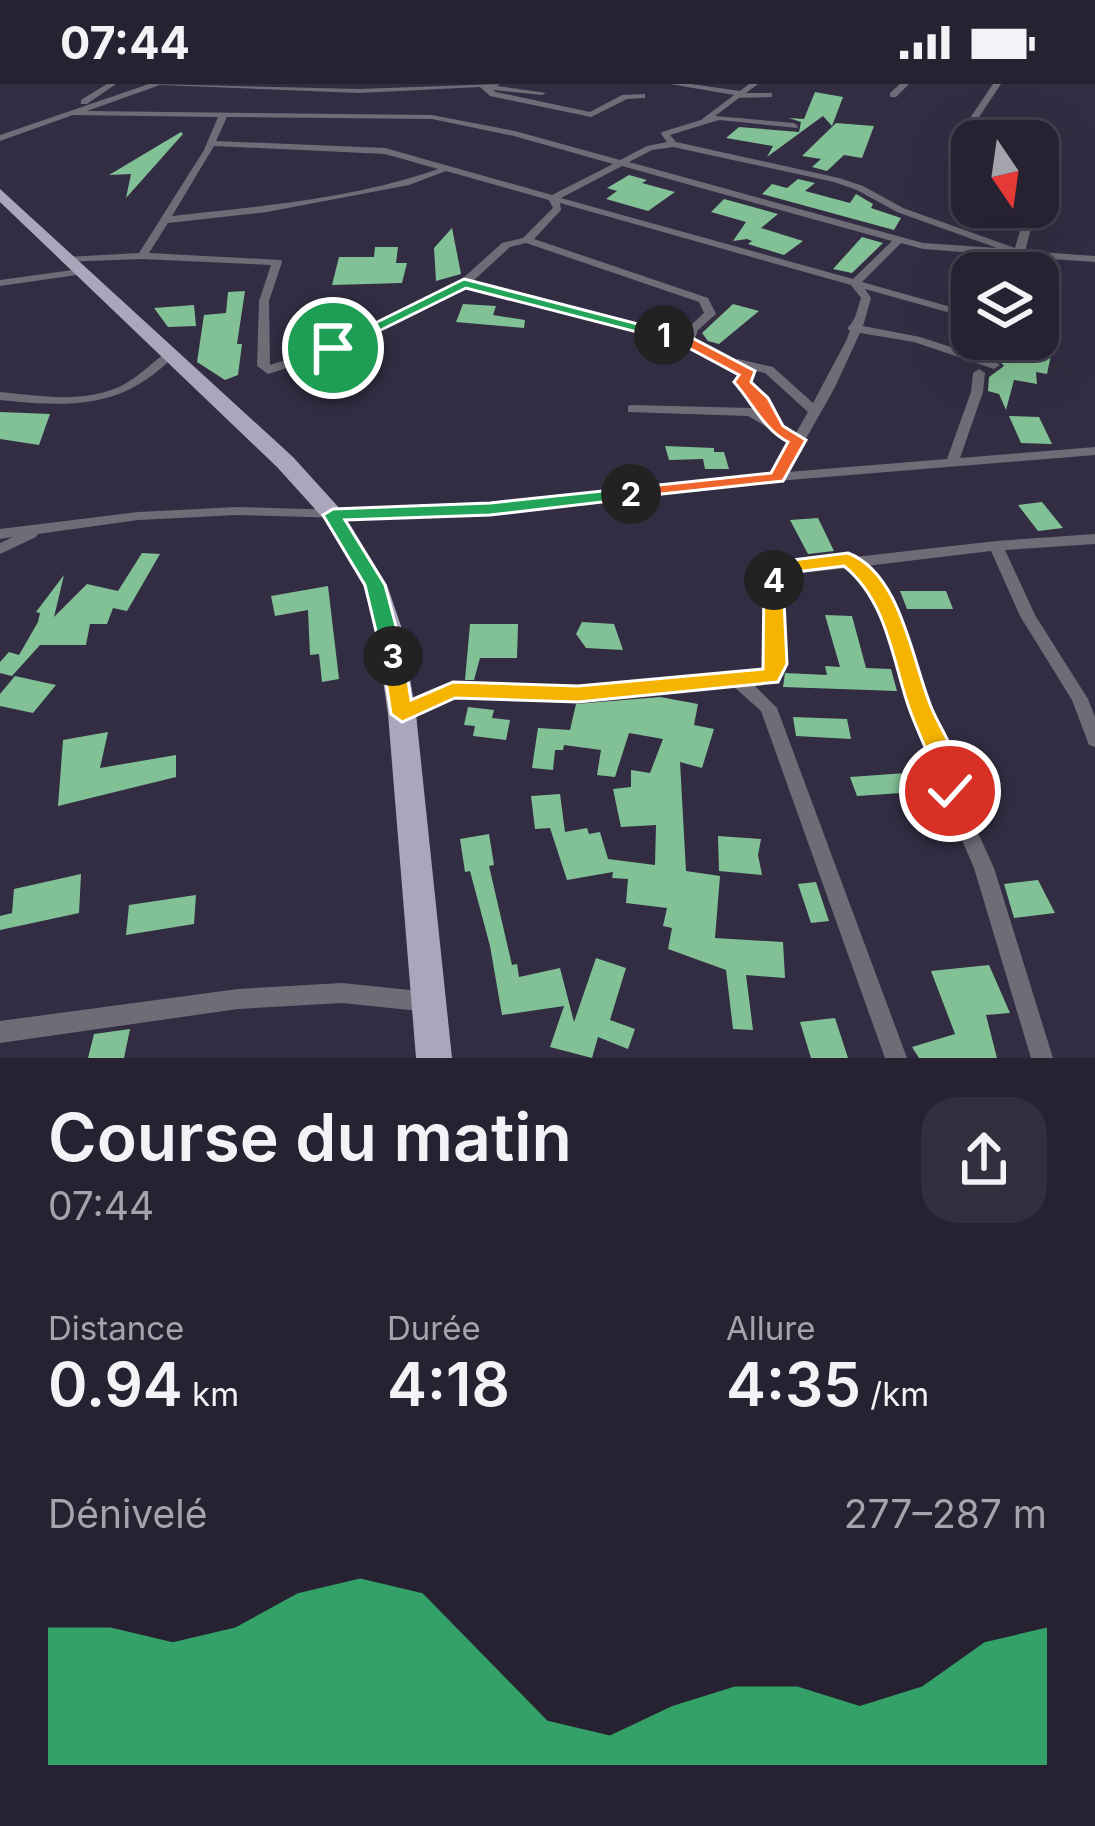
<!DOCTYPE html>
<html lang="fr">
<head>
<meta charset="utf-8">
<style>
	:root { --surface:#262232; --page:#322f3e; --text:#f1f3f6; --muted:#a4a4ac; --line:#423f4d; --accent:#3bd77f }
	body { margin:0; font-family:Inter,sans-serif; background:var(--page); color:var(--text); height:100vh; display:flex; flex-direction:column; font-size:45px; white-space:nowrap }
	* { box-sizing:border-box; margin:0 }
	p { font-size:39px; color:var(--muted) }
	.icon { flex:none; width:66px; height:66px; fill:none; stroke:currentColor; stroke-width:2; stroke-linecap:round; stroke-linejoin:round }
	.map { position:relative; height:974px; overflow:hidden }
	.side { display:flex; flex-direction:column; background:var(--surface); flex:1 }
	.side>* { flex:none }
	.needle { width:78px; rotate:167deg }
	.fabs { position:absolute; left:951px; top:36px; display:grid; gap:24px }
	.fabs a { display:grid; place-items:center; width:108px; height:108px; border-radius:24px; background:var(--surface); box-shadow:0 12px 48px #0002,0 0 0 3px var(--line); font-size:60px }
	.pin { position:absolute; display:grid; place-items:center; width:102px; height:102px; color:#fff; margin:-51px; border:6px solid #fff; border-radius:50%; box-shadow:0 3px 12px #0007 }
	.km { position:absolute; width:60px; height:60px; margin:-30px; border-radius:50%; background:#222; color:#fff; font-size:33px; line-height:60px; text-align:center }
	.round { display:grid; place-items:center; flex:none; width:126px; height:126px; border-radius:36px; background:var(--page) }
	.summary { display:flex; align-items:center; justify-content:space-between; height:204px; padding:0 48px }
	h1 { font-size:66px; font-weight:600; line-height:90px }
	.stats { display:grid; grid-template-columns:repeat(3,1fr); gap:18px; height:204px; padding:12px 48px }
	.stats div { display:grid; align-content:center }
	.stats b { font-size:60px; font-weight:600 }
	.stats small { font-size:33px; font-weight:400 }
	.stats p { font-size:33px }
	.chart { height:336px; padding:24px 48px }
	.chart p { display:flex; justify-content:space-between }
	.chart svg { width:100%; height:216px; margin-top:12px; fill:var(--accent); opacity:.7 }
	.status { display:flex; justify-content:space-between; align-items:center; height:84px; padding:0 60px; background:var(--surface); direction:ltr }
	.status svg { height:33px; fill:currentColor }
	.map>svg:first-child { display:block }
</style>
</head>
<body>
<div class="status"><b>07:44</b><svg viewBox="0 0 49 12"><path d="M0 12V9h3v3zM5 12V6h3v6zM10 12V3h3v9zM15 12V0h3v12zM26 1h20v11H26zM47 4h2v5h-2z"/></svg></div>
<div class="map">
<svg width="1095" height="974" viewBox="0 0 1095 974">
	<rect width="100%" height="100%" fill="#332d43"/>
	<path fill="#82c195" d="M815,8L843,13L832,42L823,32L767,73L773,62L726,54L739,43L799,48L801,38L789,34L804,35Z
		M836,39L874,42L862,74L844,71L827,87L812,83L821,75L802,72Z
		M181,48L183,50L126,114L131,90L109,91Z
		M629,91L647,96L642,99L675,108L648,127L606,115L617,107L607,104Z
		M798,95L815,99L805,107L850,119L856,110L873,120L871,124L901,134L894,146L762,110L772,100L787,104Z
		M724,115L778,130L761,144L803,157L784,171L748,160L752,157L747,155L733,157L746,138L711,128Z
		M452,144L461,190L436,197L434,164Z
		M862,153L883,159L852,189L833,185Z
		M375,163H398L396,179H407L402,199L332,201L339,173H374Z
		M245,207L237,260H242L238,291L225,296L197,278L204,231L226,229L228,208Z
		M463,220L496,222L493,231L525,236L524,244L456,238Z
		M733,220L759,227L719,260L708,257L702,249Z
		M194,221L196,242L168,243L154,224Z
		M999,260L1051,271L1047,290L1036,288L1037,300L1014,296L1006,326L999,310L988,307L989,293L1004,282L997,274Z
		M0,328L50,330L39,361L0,355Z
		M1009,332L1039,333L1052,360L1021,359Z
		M665,362L714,364V368H724L729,385H705L703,375L669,376Z
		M1042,418L1063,444L1038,447L1018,421Z
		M818,434L834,467L808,470L790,436Z
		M142,469L160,470L127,527L113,524L107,540H90L86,561H40L12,592L0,589V578L9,568L19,571L38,538L40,529L36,528L64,491L54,533L87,500L118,507Z
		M328,502L339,595L322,598L319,570L310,571L308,526L275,532L271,512Z
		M900,507H946L953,525H907Z
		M825,531L852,532L866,584L891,585L897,607L783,603L785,589L827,591L825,582L840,583Z
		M582,538L614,540L623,566L586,564L576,550Z
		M470,540H518L517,574H480L474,596H465Z
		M15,592L56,601L33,629L0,622V610Z
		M660,613L698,620L694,641L714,645L702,684L680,678L686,787L720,792L715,854L783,858L785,894L746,891L753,946L733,945L726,886L668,865L672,844L663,842L667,824L626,819L628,795L612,794L613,788L567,796L550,744L535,745L531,712L560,710L565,748L587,744L589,750L600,748L608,775L655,781L656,741L621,743L613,705L631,703V686L650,689L663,655L629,649L615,693L597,691L601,666L564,661L563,666H555L553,686L532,684L538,644L570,646L576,620Z
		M468,623L494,626L492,634L510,636L506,656L473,652L475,642L464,641Z
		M793,633L847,635L851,655L796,652Z
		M108,648L100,684L176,671V693L58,722L63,656Z
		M906,689L916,708L857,712L850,693Z
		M489,750L494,781L489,782L512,881L517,880L519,893L560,884L574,938L596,874L626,884L610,936L635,945L628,965L598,953L592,974L550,963L564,922L502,931L490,862L470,787L465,788L460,755Z
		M718,752L761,755L758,771L762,791L719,787Z
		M81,790L79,829L0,846V832L12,829L14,805Z
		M1038,796L1055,829L1014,834L1004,800Z
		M816,798L829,837L811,839L798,800Z
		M196,811L194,840L126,851L129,821Z
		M989,881L1010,929L986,931L997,974H919L912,963L955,950L931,887Z
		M835,934L848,974H811L800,938Z
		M130,945L124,974H88L94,950Z"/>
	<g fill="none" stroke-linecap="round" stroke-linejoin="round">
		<path fill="#6f6c77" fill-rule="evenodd" d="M107,0H116L87,20H81V16Z
			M149,0L359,5L500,0L497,2L546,9L542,11L493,6L496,8L590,28L622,11L645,10V14L627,15L591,33L490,12L480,3L359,9L160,1L87,27L432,31L515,47L620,76L647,62L667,58L661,50L662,48L701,36L734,11L670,0H691L740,7L749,0H758L746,9H772V13L739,14L715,32L794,39L798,42L797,44L719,36L670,51L676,58L839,94L863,102L903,124L1015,164L1027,123H1037L1025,167L1095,172V178L1023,173L1018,189H1008L1013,172L923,165L901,159L862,198L972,229V235L865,205L871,214L863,242L920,253L982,273L975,267L980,255H992L987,266L994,272L989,275L1000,281L994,285L914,258L860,249L834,305L787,388L947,375L971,308L973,289L979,285L985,289L983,308L960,374L1095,363V371L777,397L490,429L382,435L237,431L138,436L38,450L36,453L0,470V459L13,453L0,455V445L138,428L237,423L382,427L490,421L772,389L791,357L748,332L628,328V322L632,321L751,324L762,329L757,319L736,298L742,291L684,260L465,203C404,240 337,269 268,290L257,282L259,217L271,181L142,175L62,178L61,176L66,173L139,169L204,66L218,33L73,31L0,57V51ZM227,33L432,35L514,52L613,80L552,111L385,64L216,57ZM214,62L385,70L438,85C357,114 257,123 172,132ZM673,63L834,98L857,106L897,128L997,164L923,159L629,78L652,66ZM622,82L892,157L853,195L561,114ZM446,87L549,116L553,124L523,154L502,159L460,197L430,215L329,262L270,281L269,217L282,178L281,176L149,169L168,139L267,128L409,101ZM560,119L851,201L861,214C857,225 856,237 847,244L850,247L846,257L813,319L773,283L738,275L733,277L694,257L698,246L716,230L708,214L534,155L561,126ZM526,159L699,218L704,229L689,243L684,253L472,198L510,163ZM748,285L765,289L808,328L796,349L780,340L766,314L749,298L755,290Z
			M900,0H909L896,13H890V9Z
			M993,0H1001L977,36H971L970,34Z
			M968,65L972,66V72L964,68Z
			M1038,80L1042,83L1048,100L1041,112L1038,113Z
			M80,185L85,188L84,190L0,202V196Z
			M169,267L175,271C122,326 71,323 0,316V308C41,312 85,320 123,301C140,292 153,277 169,267Z
			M1095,450V460L1005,466L1035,531L1088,615L1095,633V663L1089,661L1072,616L1020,532L991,467L866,482L902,537L929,623L954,677L959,707L994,784L1053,974H1031L974,784L941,707L936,677L911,623L886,537L859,491L849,484L783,491L785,580L777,596L753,600L777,624L907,974H885L761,627L733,602L578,616L455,612L402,637L396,635L393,630L396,625L453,600L578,604L766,586L769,580L768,487L770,483L841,475L848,470L855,473L996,457Z
			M342,899L429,908L437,911L440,918L437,925L429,928L342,919L238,925L0,959V937L238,905Z"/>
		<path fill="#aca6bd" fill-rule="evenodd" d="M0,105L293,373L341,426L387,501L401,542L416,630L452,974H416L388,630L375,542L363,501L324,435L277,383L0,118Z"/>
	</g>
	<path fill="#22a559" stroke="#fff" stroke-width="3" d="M464,195L669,248L671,251L664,255L466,204L338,267L325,264Z"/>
	<path fill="#f0652b" stroke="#fff" stroke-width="3" d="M664,246L694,255L755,287L751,298L768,314L783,342L806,356L783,397L624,414V406L631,404L771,389L788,358C764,346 752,318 734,298L739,291L683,261L659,254Z"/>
	<path fill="#22a559" stroke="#fff" stroke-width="3" d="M631,404L637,406V414L490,431L345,436L385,501L404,572L393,579L382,572L365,501L323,431L333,425L490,419Z"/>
	<path fill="#f5b400" stroke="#fff" stroke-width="3" d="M774,489L783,496L787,580L778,598L578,618L455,614L402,638L391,630L382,572L393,564L404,572L411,616L453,598L578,602L763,585L764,496Z"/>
	<path fill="#f5b400" stroke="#fff" stroke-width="3" d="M848,469C902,490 912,578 932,625C943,651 969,685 959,714L950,717L939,707C933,674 917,649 907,618C892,571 885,515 844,482L787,489L774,502L764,496L768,482L777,478Z"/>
</svg>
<div class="fabs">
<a><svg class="needle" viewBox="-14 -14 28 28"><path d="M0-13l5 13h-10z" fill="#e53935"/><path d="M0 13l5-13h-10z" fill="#a4a4ac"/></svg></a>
<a><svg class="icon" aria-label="layers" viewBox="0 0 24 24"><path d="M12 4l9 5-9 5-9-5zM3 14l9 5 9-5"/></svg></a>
</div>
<div class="pin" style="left:333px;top:264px;background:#1e9e55"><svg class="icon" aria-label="arrive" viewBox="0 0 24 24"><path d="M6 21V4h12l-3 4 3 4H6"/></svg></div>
<div class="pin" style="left:950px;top:707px;background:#d93025"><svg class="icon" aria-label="check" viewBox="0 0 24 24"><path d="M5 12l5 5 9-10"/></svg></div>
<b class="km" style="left:664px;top:251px">1</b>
<b class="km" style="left:631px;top:410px">2</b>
<b class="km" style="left:393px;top:572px">3</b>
<b class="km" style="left:774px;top:496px">4</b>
</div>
<section class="side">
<div class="summary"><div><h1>Course du matin</h1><p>07:44</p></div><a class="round"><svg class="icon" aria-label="share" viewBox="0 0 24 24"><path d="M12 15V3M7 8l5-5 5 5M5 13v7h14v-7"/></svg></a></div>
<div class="stats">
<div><p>Distance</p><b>0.94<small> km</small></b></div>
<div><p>Durée</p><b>4:18</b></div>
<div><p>Allure</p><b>4:35<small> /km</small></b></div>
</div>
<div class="chart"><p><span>Dénivelé</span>277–287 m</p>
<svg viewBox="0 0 160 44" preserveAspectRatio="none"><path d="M0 44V16L10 16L20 19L30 16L40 9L50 6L60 9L70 22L80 35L90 38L100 32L110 28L120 28L130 32L140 28L150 19L160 16V44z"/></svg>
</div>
</section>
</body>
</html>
